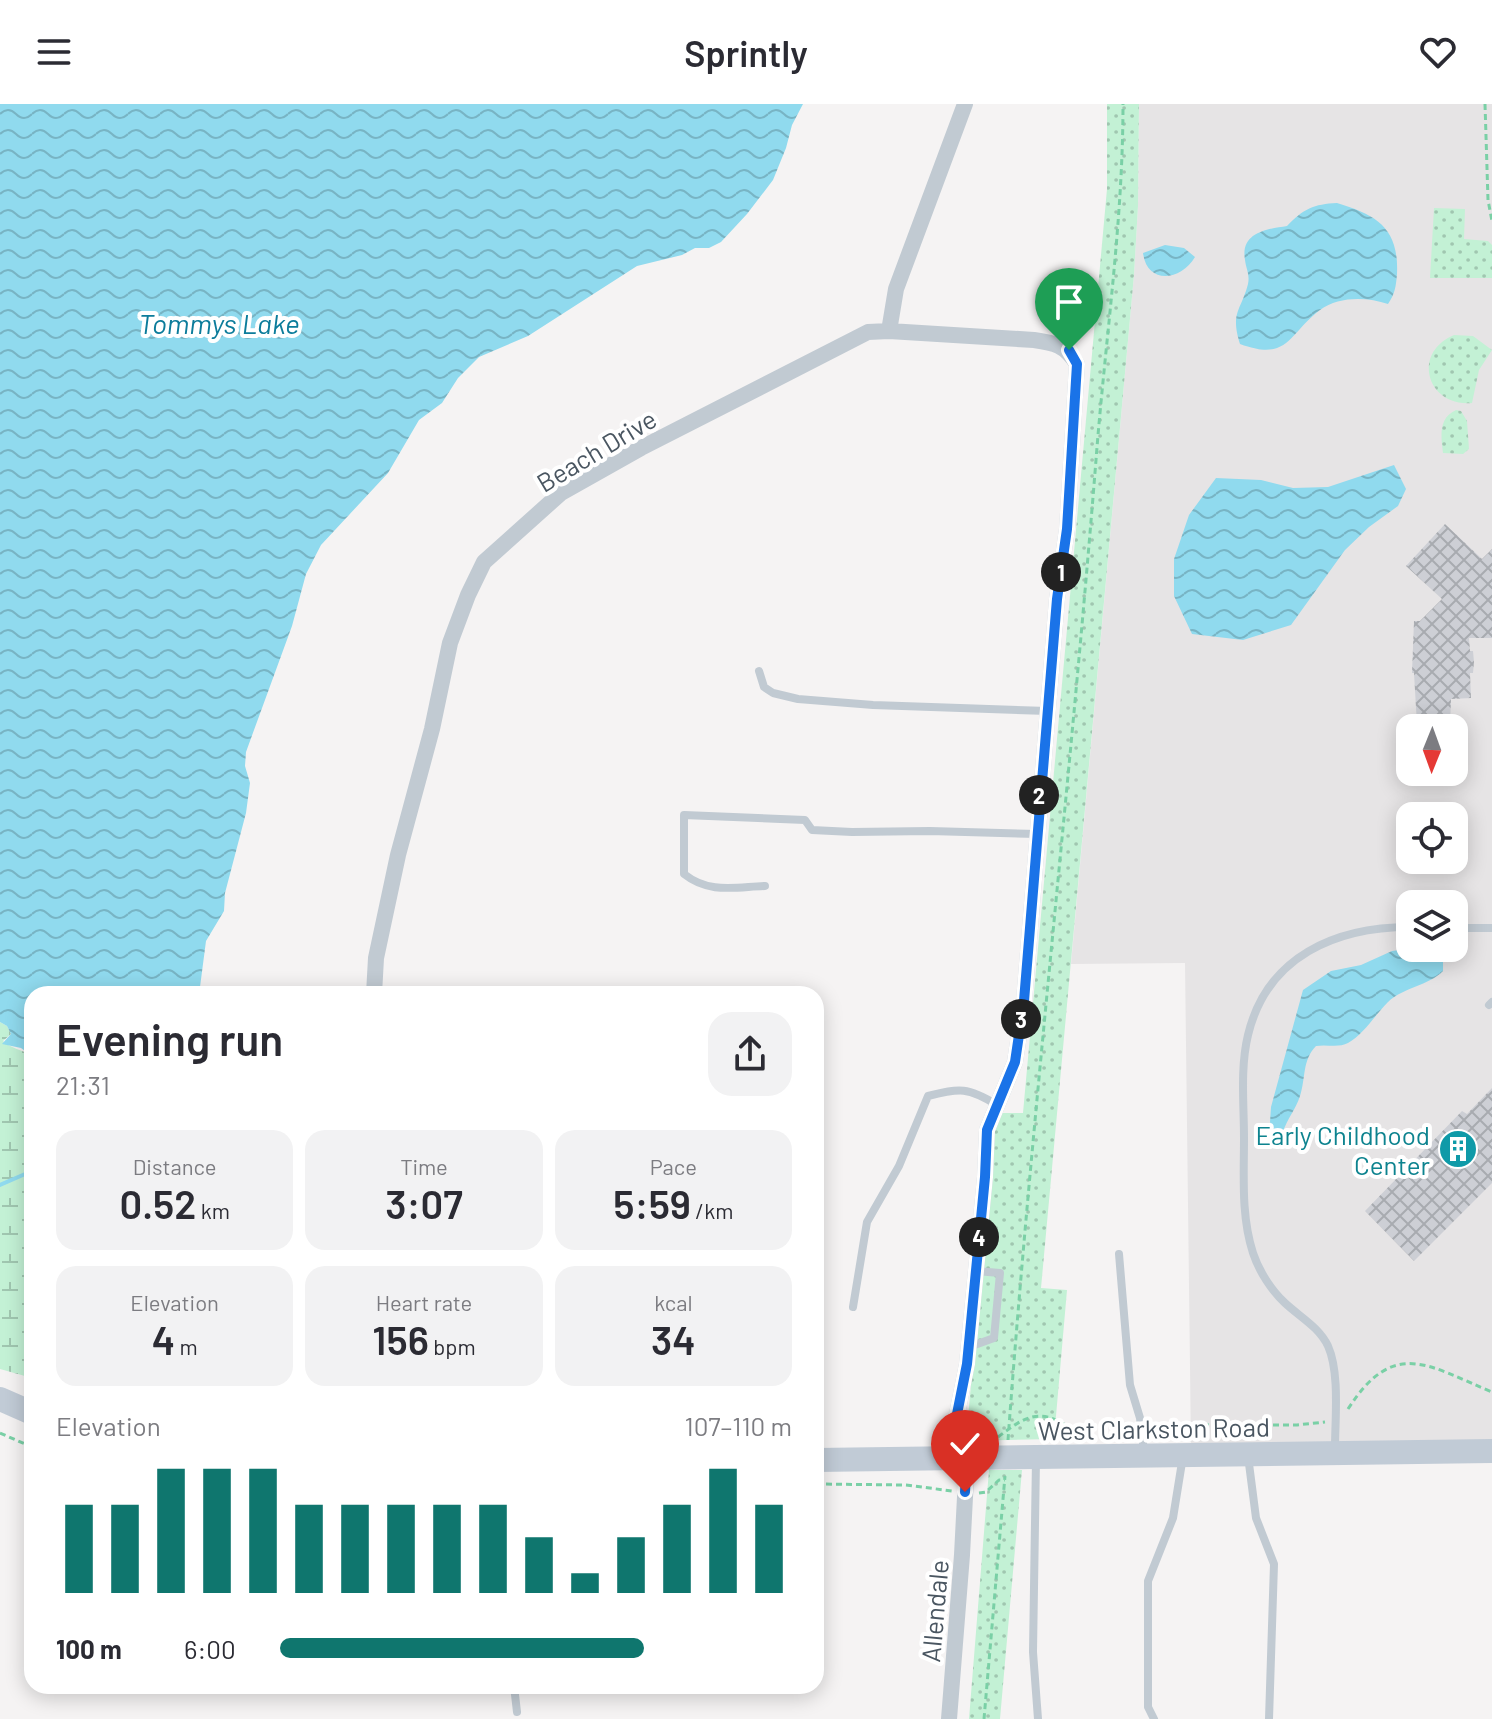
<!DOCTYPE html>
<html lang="en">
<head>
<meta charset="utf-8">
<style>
	:root { --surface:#fff; --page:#f2f2f3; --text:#2b2b33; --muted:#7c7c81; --accent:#0f766e }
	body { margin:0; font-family:Barlow,sans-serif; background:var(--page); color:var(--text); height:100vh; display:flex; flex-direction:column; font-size:30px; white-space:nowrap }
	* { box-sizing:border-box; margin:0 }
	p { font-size:26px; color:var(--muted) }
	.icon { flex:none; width:44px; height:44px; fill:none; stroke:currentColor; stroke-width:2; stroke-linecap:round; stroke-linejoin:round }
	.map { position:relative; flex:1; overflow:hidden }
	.drawer { position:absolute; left:24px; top:882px; width:800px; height:708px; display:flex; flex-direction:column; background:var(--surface); border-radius:24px; box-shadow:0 4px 20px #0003 }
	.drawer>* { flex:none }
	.needle { width:52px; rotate:181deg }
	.fabs { position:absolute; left:1396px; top:610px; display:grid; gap:16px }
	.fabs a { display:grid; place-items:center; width:72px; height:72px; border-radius:16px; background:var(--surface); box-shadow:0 4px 20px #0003; font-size:40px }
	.pin { position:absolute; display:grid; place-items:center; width:68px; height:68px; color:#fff; margin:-82px -34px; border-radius:50% 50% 50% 0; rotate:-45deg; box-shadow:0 0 8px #0007 }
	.pin .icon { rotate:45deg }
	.km { position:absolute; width:40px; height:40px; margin:-20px; border-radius:50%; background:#222; color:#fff; font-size:22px; line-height:40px; text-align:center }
	.round { display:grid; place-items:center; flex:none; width:84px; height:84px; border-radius:24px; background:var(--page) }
	.overview { display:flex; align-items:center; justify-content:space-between; height:136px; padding:0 32px }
	h1 { font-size:44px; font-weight:600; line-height:60px }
	.stats { display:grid; grid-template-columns:repeat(3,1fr); gap:12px; height:136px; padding:8px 32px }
	.stats div { display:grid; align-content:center; border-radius:20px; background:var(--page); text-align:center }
	.stats b { font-size:40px; font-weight:600 }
	.stats small { font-size:22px; font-weight:400 }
	.stats p { font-size:22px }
	.chart { height:224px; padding:16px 32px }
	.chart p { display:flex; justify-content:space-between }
	.chart svg { width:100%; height:144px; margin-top:8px; stroke:var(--accent); stroke-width:6 }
	ul { padding:0 32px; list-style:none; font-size:26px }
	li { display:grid; grid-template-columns:128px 96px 1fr; align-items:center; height:60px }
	li i { height:20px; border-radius:10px; background:var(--accent) }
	header { display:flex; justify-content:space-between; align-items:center; height:104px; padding:0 32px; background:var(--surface); font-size:36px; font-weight:600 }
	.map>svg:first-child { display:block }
</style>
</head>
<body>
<header><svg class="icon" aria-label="menu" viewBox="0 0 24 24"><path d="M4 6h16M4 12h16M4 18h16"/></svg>Sprintly<svg class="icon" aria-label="heart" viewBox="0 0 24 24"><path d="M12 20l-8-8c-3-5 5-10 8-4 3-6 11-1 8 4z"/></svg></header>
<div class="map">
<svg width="1492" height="1615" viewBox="0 0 1492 1615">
	<defs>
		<pattern id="grass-dots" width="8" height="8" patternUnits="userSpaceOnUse" patternTransform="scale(2)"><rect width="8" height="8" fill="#c3f1d5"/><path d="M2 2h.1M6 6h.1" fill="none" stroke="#a0c6b0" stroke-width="1.8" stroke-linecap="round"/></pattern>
		<pattern id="wetland-marsh" width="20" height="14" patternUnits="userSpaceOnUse" patternTransform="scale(2)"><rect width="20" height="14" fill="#c3f1d5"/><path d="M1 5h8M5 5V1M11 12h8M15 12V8" fill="none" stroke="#a0c6b0"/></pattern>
		<pattern id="water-waves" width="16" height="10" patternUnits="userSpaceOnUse" patternTransform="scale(2)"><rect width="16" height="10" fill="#90daee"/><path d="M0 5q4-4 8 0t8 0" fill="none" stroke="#78b4c4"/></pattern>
		<pattern id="building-cross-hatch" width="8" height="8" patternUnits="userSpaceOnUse" patternTransform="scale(2)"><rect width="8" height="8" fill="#cdcfd5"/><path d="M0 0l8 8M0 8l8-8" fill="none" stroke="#a8abb0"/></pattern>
	</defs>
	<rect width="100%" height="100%" fill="#f5f3f3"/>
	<path fill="#e6e4e5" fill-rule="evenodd" d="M1139,0H1492V1337L1191,1343L1185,859L1071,860L1134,171L1138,102ZM1410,624H1454V668H1410ZM1410,712H1454V756H1410ZM1410,800H1454V844H1410Z"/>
	<path fill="url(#grass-dots)" d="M1107,0H1139L1138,102L1134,171L1041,1184L1067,1186L1054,1335L966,1337L995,1009H1023L1107,85Z
		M1434,104L1465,105L1464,135L1488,137L1492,141V174H1430Z
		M1454,231L1473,232L1492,246L1479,266L1472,299C1427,303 1411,249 1454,231Z
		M1456,306L1461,307L1467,317L1469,345L1463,350L1443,349C1441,333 1438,314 1456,306Z
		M989,1366H1022L1000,1615H969Z"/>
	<path fill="url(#wetland-marsh)" d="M0,918L7,922L11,930L3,937C10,944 23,946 32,952V1274L0,1265Z"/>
	<path fill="url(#water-waves)" d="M0,0H803L792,21L786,44L773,76L747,110L721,138L709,144H695L682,151L637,162L528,232L479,253L458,274L442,299L419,316L388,369L321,441L306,470L292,522L246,648L245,662L250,679L246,709L225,789L224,807L206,837L200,883L197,890H32V952L21,944L2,940L11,930L7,922L0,918Z
		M1337,99C1377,111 1399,124 1397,170C1396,182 1395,190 1388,200C1367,193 1339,192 1320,206C1288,230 1289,258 1240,240C1230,208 1241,207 1248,180C1250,170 1246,165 1245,156C1240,128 1268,125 1287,122C1303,105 1314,100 1337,99Z
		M1165,141L1184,144L1195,153C1181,177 1147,181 1143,149Z
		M1394,361L1406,385L1398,402L1369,423L1345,446L1291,521L1243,536L1192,530L1174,492V455L1189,411L1216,374L1261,376L1293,384L1328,383Z
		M1414,844L1437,851L1443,856V867C1428,882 1404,883 1388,898C1375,911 1364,930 1348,939C1339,944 1326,940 1316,942C1302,956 1306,974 1300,992C1296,1005 1287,1015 1283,1028L1274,1027L1270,1018L1271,1003L1303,886L1331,867L1361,861L1392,847Z"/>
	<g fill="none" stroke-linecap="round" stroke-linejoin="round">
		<path stroke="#90daee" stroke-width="4" d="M0,1081L32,1067"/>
	</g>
	<path fill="url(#building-cross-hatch)" d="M1445,420L1482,455L1492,445V534H1469L1470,547H1473L1474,558L1473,569H1470L1471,594L1451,595L1450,621H1417L1414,569H1412L1414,517H1420L1442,495L1406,462Z
		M1492,984V1079L1414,1157L1365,1107L1462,1007L1467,1010Z"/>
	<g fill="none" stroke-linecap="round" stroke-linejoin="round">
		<path stroke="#7ad0a6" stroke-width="3" stroke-dasharray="6 4" stroke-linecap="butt" d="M1485,0L1488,96L1492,117
			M1348,1305C1394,1233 1429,1262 1492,1288
			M1153,1321H1297L1325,1318
			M0,1329L32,1343
			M998,1333C1016,1320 1032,1305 1056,1316C1064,1320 1068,1324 1079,1325C1095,1326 1113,1322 1129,1321
			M1008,1336C1032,1009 1070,683 1096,356C1105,238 1123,119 1123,0
			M816,1380L906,1381L952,1387
			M979,1389L986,1388L999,1376H1005
			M984,1615L1005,1372"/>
		<path stroke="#c1cad2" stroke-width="8" d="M759,567L764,583L773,589L798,595L873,601L1048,607
			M765,782C735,783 709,790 684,770V711L805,716L812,726L852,728L930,727L1037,730
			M1454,824H1492
			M1489,901L1492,898
			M1119,1150L1130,1281L1140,1314L1144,1347
			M853,1203L867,1118L899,1062L928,992C960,984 968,983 997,1001
			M969,1243L994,1234L1000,1169L976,1167
			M1335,1344C1335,1315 1340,1269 1328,1242C1319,1223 1300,1213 1285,1199C1271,1186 1259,1167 1253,1149C1241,1112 1244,1072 1244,1034C1244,1001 1240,964 1248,931C1267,852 1336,823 1410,823
			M1248,1352L1256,1414L1274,1460L1269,1615
			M1036,1355L1033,1548L1038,1615
			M514,1582L517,1608
			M1154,1615L1148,1603V1477L1173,1414L1183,1352"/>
		<path stroke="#c1cad2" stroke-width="16" d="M889,227L896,185L965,0
			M374,890L376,854L398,751L432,625L450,539L468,491L484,458L561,389L641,344L868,228L889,227L1034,236C1055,239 1065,241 1077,260L1067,425L1057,495L1024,897L1015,958L987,1026L985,1073L967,1260L948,1355
			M949,1615L962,1451L967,1354"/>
		<path stroke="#c1cbd6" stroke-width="24" d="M0,1295L32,1309
			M816,1356L1492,1347"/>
	</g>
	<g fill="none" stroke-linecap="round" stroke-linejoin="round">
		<defs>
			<path id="route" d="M965,1388L967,1354L948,1355L967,1260L985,1073L987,1026L1015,958L1024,897L1057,495L1067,425L1077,260L1069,246"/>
		</defs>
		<use href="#route" stroke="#fff" stroke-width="16"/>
		<use href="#route" stroke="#1a73e8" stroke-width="10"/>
	</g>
	<defs>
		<symbol id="building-disc" viewBox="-11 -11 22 22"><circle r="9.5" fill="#0f9aa8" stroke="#fff"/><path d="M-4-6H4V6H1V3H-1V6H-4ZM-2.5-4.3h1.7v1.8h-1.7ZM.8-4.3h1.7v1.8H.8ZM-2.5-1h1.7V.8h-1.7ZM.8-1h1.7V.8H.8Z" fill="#fff"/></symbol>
	</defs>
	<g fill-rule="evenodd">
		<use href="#building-disc" x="1436" y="1023" width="44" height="44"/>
	</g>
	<g text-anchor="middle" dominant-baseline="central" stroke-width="8" stroke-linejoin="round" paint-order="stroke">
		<g font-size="26" fill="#4a5661" stroke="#fff">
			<text transform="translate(596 346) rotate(-31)">Beach Drive</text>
			<text transform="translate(1154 1324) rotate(-1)">West Clarkston Road</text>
			<text transform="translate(934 1507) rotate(-85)">Allendale</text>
		</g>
		<g font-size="26" fill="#0d838f" stroke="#fff" text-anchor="end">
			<text x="1430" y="1030">Early Childhood<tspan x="1430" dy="30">Center</tspan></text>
		</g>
		<g font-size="28" font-style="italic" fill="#0c7c9b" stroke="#fff">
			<text x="219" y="219">Tommys Lake</text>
		</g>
	</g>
</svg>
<div class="fabs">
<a><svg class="needle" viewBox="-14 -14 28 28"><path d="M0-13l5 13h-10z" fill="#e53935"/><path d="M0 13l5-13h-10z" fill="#7c7c81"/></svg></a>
<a><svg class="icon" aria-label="locate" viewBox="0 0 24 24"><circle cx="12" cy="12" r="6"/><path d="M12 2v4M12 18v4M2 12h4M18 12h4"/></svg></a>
<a><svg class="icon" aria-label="layers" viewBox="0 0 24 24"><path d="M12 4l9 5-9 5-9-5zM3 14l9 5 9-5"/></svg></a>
</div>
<div class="pin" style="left:1069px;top:246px;background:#1e9e55"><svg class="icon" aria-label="arrive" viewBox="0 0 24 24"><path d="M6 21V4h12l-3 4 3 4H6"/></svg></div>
<div class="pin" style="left:965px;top:1388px;background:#d93025"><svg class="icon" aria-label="check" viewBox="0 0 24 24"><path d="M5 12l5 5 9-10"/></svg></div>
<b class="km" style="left:1061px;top:468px">1</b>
<b class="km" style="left:1039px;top:691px">2</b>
<b class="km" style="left:1021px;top:915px">3</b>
<b class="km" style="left:979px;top:1133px">4</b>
<section class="drawer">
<div class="overview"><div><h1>Evening run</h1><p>21:31</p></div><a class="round"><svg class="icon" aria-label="share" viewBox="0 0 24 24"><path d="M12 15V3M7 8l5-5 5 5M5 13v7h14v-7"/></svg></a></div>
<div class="stats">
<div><p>Distance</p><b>0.52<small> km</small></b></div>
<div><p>Time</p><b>3:07</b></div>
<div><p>Pace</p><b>5:59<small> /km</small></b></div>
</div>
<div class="stats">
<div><p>Elevation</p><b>4<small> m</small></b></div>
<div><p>Heart rate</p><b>156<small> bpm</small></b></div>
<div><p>kcal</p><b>34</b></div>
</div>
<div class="chart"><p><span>Elevation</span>107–110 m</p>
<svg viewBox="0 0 160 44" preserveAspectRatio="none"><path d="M5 44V17M15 44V17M25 44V6M35 44V6M45 44V6M55 44V17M65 44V17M75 44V17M85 44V17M95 44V17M105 44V27M115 44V38M125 44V27M135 44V17M145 44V6M155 44V17"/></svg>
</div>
<ul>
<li><b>100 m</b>6:00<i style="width:71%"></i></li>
</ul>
</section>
</div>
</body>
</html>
